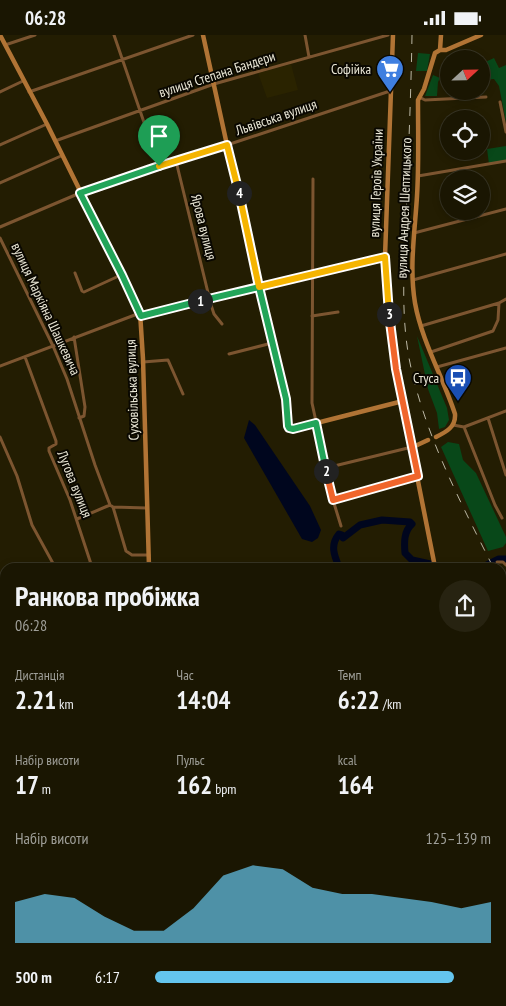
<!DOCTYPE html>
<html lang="uk">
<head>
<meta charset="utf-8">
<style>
	:root { --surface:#1a1602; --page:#272311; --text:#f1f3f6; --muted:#9f9f99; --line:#383524; --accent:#64c5ee }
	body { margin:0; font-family:"PT Sans Narrow",sans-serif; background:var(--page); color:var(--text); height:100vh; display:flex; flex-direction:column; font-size:19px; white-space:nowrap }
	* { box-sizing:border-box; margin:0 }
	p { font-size:16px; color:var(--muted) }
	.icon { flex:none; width:28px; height:28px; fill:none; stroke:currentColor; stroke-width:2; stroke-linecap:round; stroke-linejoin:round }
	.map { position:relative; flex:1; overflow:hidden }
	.panel { position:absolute; left:0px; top:528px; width:506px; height:444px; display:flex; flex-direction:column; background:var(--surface); border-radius:15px 15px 0 0; box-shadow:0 2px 8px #0003,0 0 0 1px var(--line) }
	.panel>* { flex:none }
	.needle { width:32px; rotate:68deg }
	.tools { position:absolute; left:440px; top:15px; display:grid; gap:10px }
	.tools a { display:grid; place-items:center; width:50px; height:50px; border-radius:50%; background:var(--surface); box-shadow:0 2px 8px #0003,0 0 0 1px var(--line); font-size:25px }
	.pin { position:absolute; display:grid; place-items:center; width:42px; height:42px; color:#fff; margin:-51px -21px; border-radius:50% 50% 50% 0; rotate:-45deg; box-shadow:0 0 5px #0007 }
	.pin .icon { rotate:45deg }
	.km { position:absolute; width:25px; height:25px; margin:-12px; border-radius:50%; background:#222; color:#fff; font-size:14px; line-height:25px; text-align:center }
	.round { display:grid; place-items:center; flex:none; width:52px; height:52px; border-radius:26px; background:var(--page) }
	.summary { display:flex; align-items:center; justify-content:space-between; height:85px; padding:0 15px }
	h1 { font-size:28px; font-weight:700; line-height:38px }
	.metrics { display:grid; grid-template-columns:repeat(3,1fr); gap:8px; height:85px; padding:5px 15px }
	.metrics div { display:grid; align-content:center }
	.metrics b { font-size:25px; font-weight:700 }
	.metrics small { font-size:14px; font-weight:400 }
	.metrics p { font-size:14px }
	.chart { height:140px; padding:10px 15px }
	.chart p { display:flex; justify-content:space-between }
	.chart svg { width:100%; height:90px; margin-top:5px; fill:var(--accent); opacity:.7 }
	ul { padding:0 15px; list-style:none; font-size:16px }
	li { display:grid; grid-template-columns:80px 60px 1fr; align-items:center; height:38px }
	li i { height:12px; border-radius:6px; background:var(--accent) }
	.status { display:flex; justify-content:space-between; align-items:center; height:35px; padding:0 25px; background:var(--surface); direction:ltr }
	.status svg { height:14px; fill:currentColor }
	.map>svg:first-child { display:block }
</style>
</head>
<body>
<div class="status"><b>06:28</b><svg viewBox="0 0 49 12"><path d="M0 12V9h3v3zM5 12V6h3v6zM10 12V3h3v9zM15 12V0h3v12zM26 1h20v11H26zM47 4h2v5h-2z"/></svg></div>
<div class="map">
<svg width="506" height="971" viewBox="0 0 506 971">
	<rect width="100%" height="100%" fill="#231d02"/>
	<path fill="#2a2300" d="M291,29L298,55L267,63L258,38Z"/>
	<path fill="#084819" d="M418,18L430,19L427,36H416Z
		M494,23L499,33L506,30V87L499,51L494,44L481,45V29Z
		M433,40L440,43L438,47L437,61H425Z
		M506,111V126L489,129L487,114Z
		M417,301L447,373L449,385L445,392L439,394L437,378L428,354Z
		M448,407L459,409L463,425L476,438L506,502V508L503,512L488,516L441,412Z
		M0,615H5V658L3,671H0Z
		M501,664H506V824L501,812Z"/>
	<path fill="#00061e" d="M249,385L255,390L310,471L321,495L318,503L312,507L302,504L244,403Z"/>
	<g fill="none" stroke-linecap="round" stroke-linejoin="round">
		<path stroke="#00061e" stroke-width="7" d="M339,532C334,520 330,510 339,499L342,500L343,503L360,490L382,485L410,487L412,489C404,496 404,507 405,518L412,525L444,532
			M483,532L499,524H506
			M16,966V971"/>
		<path stroke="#7c5530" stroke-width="3" d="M114,0L159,131
			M305,0L309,22
			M5,10L35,0
			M0,57L23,46
			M29,57L193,0
			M419,62L425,65L486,62
			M500,67L506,97
			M55,106L214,49L388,0
			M0,110L47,89
			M176,126L211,270L214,279L222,289
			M418,141L506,126
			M313,144L312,368L333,465L341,491
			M0,148L61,121
			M0,192L80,158L131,140L227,110L390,56
			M414,198L506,174
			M0,203L53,311L67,344L95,430L110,470L113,472L126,516L132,520H149
			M75,238L82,256L84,257L121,240
			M413,245L506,219
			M141,281L385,222
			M312,281L338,277
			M421,291L499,268
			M74,302L85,372L84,381L79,383
			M431,317L493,296L498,285L499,268L506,264
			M229,319L272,308
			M25,322L56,406V409L49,413V416L70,465L92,532
			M143,327L168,325L183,359
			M0,331L140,278
			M437,332L506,313
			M488,383L506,440
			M453,390L464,392L506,376
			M464,392L495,470L502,483
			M0,402L17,441L32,490L55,532
			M326,433L412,412
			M333,465L417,441
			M113,472L147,473
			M77,484L110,470
			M497,527H503L506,530
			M501,947L506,951
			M0,955L5,945
			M50,966L61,971
			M282,966L291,971
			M419,966L425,971
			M306,971L308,966
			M357,971L358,966"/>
		<path stroke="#b17435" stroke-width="4.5" d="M0,0L47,89L140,277L143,324L149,532
			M203,0L227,110L230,117L272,308L286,364L289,393L293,394L403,366
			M393,0L385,222L390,284L396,335L435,532
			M440,15H446L481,0
			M440,15L441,0
			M436,402C446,397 456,392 455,379C443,342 422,307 415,268C409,232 415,196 417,161C419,129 418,97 418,65L424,54L435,18L440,15
			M413,412L428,405
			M0,575L5,582
			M0,762L5,753
			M0,829L5,832
			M0,910L5,909
			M97,971L99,966"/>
		<path stroke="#bbb7a4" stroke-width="1" stroke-dasharray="9 9" stroke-linecap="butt" d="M412,0C411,62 408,124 406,186C404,235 400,288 412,337C428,406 462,470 493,532
			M501,555L506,565"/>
	</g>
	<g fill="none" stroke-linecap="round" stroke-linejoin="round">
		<defs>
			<path id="split-1" d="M159,131L80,158L122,240L141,281L200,266"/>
			<path id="split-2" d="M200,266L259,252L286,364L288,391L289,393L293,394L316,388L326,436"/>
			<path id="split-3" d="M326,436L333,465L418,441L396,334L389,279"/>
			<path id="split-4" d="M239,158L259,252L385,222L389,279"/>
			<path id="split-5" d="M159,131L227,110L239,158"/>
		</defs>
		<use href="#split-1" stroke="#fff" stroke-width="10"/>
		<use href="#split-2" stroke="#fff" stroke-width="10"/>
		<use href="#split-3" stroke="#fff" stroke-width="10"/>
		<use href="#split-4" stroke="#fff" stroke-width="10"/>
		<use href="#split-5" stroke="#fff" stroke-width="10"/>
		<use href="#split-1" stroke="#22a559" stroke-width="6"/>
		<use href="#split-2" stroke="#22a559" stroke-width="6"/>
		<use href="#split-3" stroke="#f0652b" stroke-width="6"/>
		<use href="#split-4" stroke="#f5b400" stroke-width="6"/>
		<use href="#split-5" stroke="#f5b400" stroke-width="6"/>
	</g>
	<defs>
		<symbol id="supermarket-pin" viewBox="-11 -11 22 30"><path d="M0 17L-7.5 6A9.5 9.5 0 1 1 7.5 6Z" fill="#3f7fe0" stroke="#0a0801"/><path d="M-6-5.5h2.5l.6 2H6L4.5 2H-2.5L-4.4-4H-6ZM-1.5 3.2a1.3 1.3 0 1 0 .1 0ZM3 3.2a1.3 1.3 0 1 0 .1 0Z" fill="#fff"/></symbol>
		<symbol id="bus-pin" viewBox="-11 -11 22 30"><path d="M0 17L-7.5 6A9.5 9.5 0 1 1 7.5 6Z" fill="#1a4fb4" stroke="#0a0801"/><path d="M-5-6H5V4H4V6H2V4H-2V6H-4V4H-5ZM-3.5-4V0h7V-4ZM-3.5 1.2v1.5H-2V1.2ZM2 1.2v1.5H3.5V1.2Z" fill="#fff"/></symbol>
	</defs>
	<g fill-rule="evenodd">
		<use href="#supermarket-pin" x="374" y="18" width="32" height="43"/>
		<use href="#bus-pin" x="442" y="327" width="32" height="43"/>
	</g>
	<g text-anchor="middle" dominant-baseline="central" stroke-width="4" stroke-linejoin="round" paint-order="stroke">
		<g font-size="14" fill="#eae7d6" stroke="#0a0801" text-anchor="end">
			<text x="371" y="34">Софійка</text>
			<text x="439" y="343">Стуса</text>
		</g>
		<g font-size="14" fill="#eae7d6" stroke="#0a0801">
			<text transform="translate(217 39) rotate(-18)">вулиця Степана Бандери</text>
			<text transform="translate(276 82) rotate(-19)">Львівська вулиця</text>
			<text transform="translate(376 148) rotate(-88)">вулиця Героїв України</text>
			<text transform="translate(404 173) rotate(-88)">вулиця Андрея Шептицького</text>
			<text transform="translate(204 192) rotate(76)">Ярова вулиця</text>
			<text transform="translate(46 274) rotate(65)">вулиця Маркіяна Шашкевича</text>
			<text transform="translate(132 355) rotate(-92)">Суховільська вулиця</text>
			<text transform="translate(75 449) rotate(68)">Лугова вулиця</text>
		</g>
	</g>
</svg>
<div class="tools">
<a><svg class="needle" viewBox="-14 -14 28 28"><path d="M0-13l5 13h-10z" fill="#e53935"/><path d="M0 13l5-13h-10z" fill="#9f9f99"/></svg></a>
<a><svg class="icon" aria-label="locate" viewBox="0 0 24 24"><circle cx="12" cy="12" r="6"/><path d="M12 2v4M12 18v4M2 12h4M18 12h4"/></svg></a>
<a><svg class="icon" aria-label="layers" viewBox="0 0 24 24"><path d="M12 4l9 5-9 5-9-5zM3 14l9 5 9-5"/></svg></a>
</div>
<div class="pin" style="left:159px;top:131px;background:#1e9e55"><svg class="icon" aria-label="arrive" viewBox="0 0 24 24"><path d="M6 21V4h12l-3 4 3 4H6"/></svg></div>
<b class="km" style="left:200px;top:266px">1</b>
<b class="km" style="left:326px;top:436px">2</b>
<b class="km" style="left:389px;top:279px">3</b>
<b class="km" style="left:239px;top:158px">4</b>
<section class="panel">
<div class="summary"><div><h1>Ранкова пробіжка</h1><p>06:28</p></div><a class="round"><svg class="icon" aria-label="share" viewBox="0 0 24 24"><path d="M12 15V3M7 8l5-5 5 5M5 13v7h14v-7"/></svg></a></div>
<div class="metrics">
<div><p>Дистанція</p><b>2.21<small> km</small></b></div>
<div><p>Час</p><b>14:04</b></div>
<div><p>Темп</p><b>6:22<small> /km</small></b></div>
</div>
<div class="metrics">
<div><p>Набір висоти</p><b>17<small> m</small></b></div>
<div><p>Пульс</p><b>162<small> bpm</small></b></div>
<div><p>kcal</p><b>164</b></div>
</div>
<div class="chart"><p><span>Набір висоти</span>125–139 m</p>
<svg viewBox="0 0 160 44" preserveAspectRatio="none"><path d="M0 44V24L10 20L20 22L30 31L40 38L50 38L60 27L70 11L80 6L90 8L100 17L110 20L120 20L130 22L140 24L150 27L160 24V44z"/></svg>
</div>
<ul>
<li><b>500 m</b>6:17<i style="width:89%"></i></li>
</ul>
</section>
</div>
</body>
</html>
